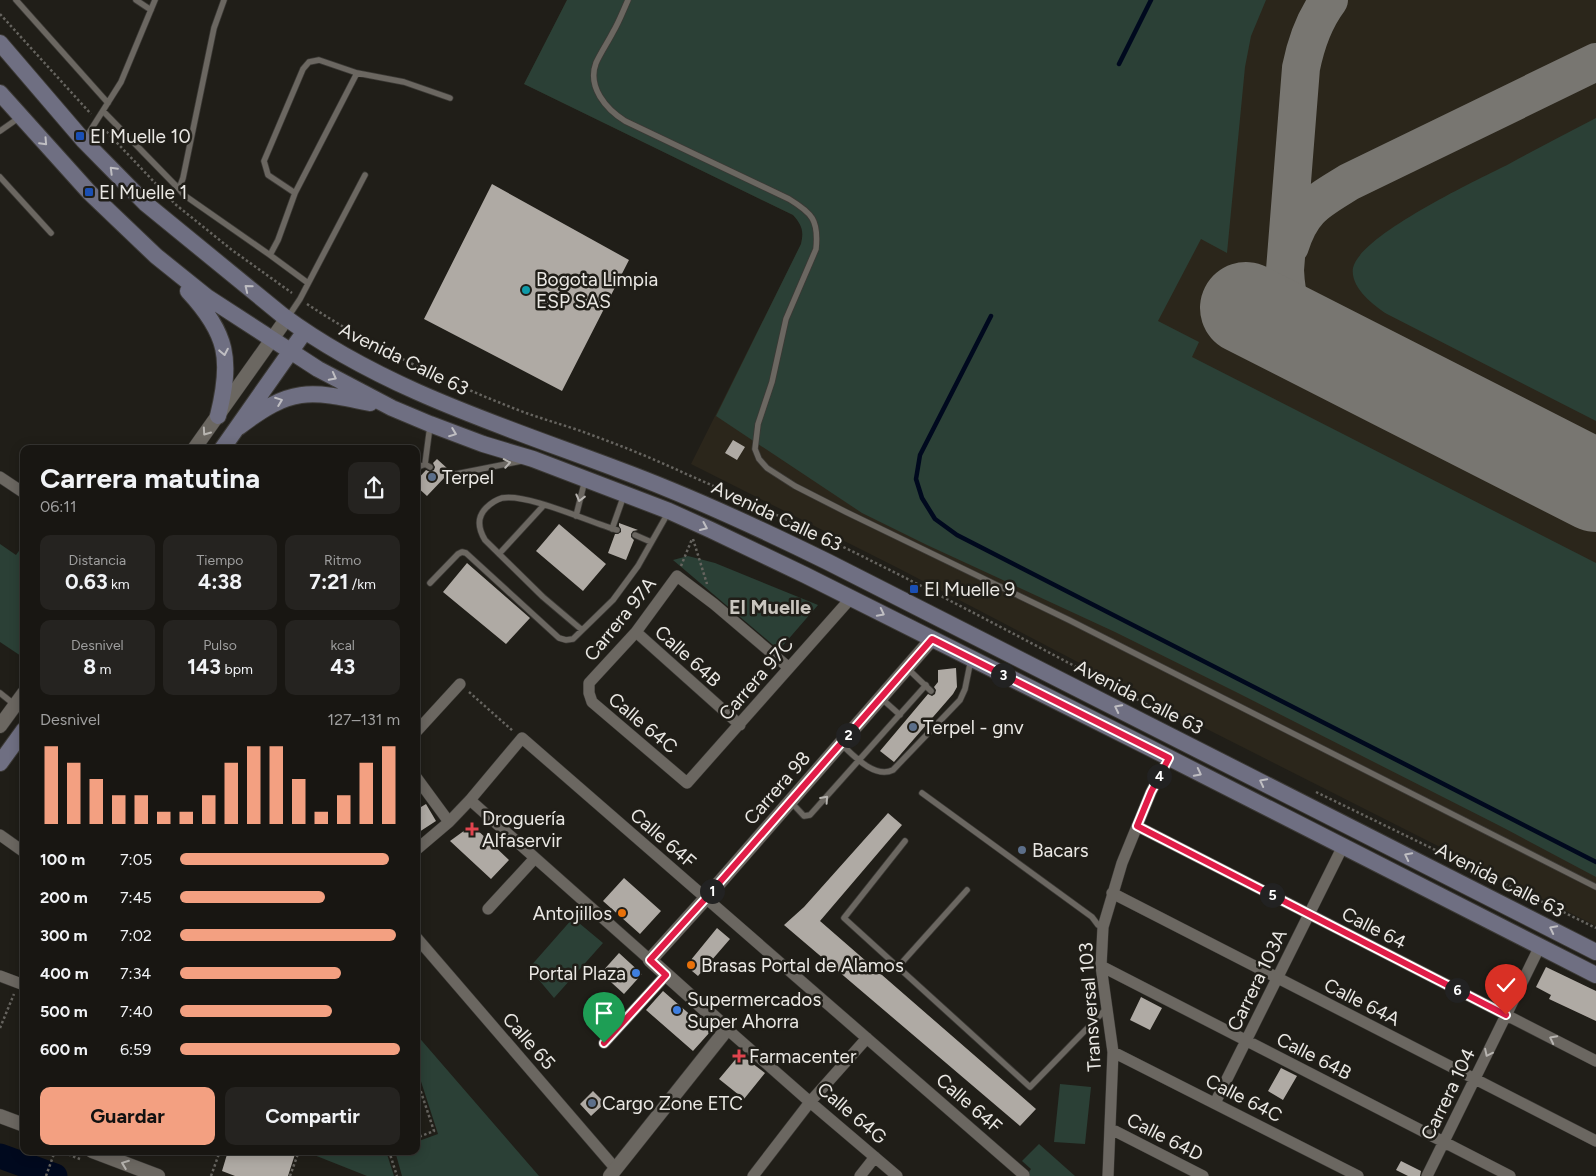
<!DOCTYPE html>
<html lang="es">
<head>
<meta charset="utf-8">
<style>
	:root { --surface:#181612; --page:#252320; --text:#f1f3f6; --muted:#9f9f9f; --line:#363532; --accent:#f3a081 }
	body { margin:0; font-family:Figtree,sans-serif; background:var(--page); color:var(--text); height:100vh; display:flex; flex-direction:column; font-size:19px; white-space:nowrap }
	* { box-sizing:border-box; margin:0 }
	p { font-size:16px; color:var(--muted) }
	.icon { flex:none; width:28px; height:28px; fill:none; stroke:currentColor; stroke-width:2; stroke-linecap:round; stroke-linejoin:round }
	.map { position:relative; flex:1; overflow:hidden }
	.sheet { position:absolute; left:20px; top:445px; width:400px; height:710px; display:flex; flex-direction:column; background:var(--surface); border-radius:10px; box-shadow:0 2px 12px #0003,0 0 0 1px var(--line) }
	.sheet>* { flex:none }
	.pin { position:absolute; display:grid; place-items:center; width:42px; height:42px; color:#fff; margin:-51px -21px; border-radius:50% 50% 50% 0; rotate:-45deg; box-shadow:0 0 5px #0007 }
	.pin .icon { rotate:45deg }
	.km { position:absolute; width:25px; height:25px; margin:-12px; border-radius:50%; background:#222; color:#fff; font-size:14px; line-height:25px; text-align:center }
	.round { display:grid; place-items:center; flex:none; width:52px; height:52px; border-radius:10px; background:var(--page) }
	.headline { display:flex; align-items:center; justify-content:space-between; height:85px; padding:0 20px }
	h1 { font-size:28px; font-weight:700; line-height:38px }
	.figures { display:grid; grid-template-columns:repeat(3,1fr); gap:8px; height:85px; padding:5px 20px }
	.figures div { display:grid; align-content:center; border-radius:10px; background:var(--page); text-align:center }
	.figures b { font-size:21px; font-weight:700 }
	.figures small { font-size:14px; font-weight:400 }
	.figures p { font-size:14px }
	.chart { height:140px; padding:10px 20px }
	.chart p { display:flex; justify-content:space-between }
	.chart svg { width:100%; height:90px; margin-top:5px; stroke:var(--accent); stroke-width:6 }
	.action { display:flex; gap:10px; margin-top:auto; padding:10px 20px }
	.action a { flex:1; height:58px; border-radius:10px; background:var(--accent); color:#111; font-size:20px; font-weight:700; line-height:58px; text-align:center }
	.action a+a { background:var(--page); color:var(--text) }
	ul { padding:0 20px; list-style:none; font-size:16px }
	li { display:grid; grid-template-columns:80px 60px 1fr; align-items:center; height:38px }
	li i { height:12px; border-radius:6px; background:var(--accent) }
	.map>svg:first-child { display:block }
</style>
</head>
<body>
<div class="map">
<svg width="1596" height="1176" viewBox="0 0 1596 1176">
	<rect width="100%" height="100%" fill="#201e18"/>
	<path fill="#2b261b" d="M567,0H1596V926L1185,718L898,568L691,464L801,244L803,233L801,224L793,215L524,84Z"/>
	<path fill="#2b4036" d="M567,0H1266L1251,36L1245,67L1227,253L1201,239L1158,321L1199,342L1192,357L1596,563V877L1504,828L1236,692L1115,632L927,545L862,513L716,416L801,244C804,231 802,225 793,215L524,84Z
		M1596,118V421L1387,314C1373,305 1350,287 1353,268C1360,235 1477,180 1509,164C1538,148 1567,133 1596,118Z
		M0,544L16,555L24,544V658L0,642Z
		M688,556L715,563L818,605L779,650L673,560Z
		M573,918L603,943L554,998L529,968Z
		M416,1034L539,1176H402L395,1151H416V1142L438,1134L416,1066Z
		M1060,1084L1091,1087L1085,1144L1054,1142Z
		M1039,1144L1075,1176H1026L1031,1169L1022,1161Z
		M304,1151H386L394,1176H367Z"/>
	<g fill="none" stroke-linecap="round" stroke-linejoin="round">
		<path stroke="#00091e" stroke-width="4.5" d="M1119,64L1151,0
			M991,316L920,455L916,479L922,498L935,519L957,535L1596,862"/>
		<path stroke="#00091e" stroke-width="25" d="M0,1156L55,1176"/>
		<path stroke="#787671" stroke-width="38" d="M1329,0C1314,20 1306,43 1301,68L1285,270C1286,292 1291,320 1308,336C1315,342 1326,347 1334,353
			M1290,246C1302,208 1317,202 1349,182L1596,62"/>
		<path stroke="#787671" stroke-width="92" d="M1246,308L1596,486"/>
	</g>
	<path fill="#afaaa4" d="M492,184L629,260L562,391L424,319Z
		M733,440L745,447L737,460L725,453Z
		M437,459L448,469L444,472L445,477L427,496L416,486V481L426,470L430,472L434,470L435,467L433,463Z
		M619,523L638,530L633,531L631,534V537L634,540L626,560L608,553L615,534H618L621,532V529L619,526Z
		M559,524L606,564L583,591L536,551Z
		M467,563L530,618L506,644L443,592Z
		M956,668L957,687L953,694L894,762L880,751L928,694L932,696L935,694L936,690L934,687L938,682V670Z
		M426,804L436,821L416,834V810Z
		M888,813L902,825L820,921L1036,1109L1020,1126L784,925L804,907Z
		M472,825L509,860L491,879L450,841Z
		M624,878L661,911L640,934L603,901Z
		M717,928L730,939L698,976L686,966Z
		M619,953L642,974L624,994L601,973Z
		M1546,967L1596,991V1021L1549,999L1551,995L1536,987Z
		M663,991L710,1032L693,1051L646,1010Z
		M1141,997L1162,1008L1150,1030L1130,1020Z
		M740,1054L765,1073L744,1099L719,1079Z
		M1281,1068L1297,1076L1283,1100L1268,1091Z
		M593,1091L605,1103L591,1116L580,1104Z
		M228,1151H296L288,1176H235L222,1171Z
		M1401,1161L1421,1171L1420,1176H1408L1396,1170Z"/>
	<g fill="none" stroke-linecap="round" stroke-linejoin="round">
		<defs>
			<path id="service" d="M16,0L108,103
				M136,0L151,10
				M224,0L214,28L183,178L179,189L184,195L270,255
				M628,0C623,11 619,22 613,32C608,42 601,52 596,63C587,87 606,109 625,121L789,199C812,213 819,220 816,249L786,319L772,382L758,424L755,449L759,459L767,468L795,486L846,512L1069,620L1596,887
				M103,111L179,189
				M0,131L20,117
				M85,139L121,82L155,0
				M0,177L51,233
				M295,193L268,175L264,161L303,69L309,62L319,60L357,73
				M308,283L270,255L278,240L295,193L357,73L404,82L450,98
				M288,317L300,299L365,175
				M430,467L425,464L430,426
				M416,468L425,464
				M448,474L451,475L521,461
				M576,516L585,480
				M612,529L624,495
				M635,535L651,542
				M499,554L544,505
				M430,583L458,554L462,552L466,553L559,638L566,640L573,639L613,600L638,566L668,513
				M582,630L543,597L485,540C479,530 476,518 486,508C490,504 495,500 502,498C527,493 589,522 617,530
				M907,668L931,691
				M0,693L15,705
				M881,698L900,715
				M840,743C853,755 874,779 893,770L960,700L965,689L971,659
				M922,793L1092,917L1098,925L1103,927
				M791,802L804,816L810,815L926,685
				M905,841L844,918L1030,1087L1106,1009
				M897,968L967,890"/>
			<path id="minor" d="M0,477L24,493
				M636,632L740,725
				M788,667L714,604L677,576L636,632L589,683V693L592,702L687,783L851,598
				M416,732L460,684
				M416,777L449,822
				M470,800L650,960
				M1137,826L1596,1061
				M0,835L24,852
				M416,850L449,822L470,800L522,738L1024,1175
				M1112,893L1596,1141
				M488,909L535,858
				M416,937L615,1168
				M1101,966L1510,1176
				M0,976L24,985
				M727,1029L810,1102L897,1176
				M604,1043L666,975
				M1113,1052L1358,1176
				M1215,1103L1343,846
				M1111,1129L1203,1176
				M753,1176L810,1102L867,1038
				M860,1176L875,1157
				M1108,1176L1113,1052L1101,966L1103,927L1122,863L1151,792L1169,758
				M1427,1176L1540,946"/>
			<path id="tertiary" d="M194,449L287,318
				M0,726L24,693
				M0,1116L24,1125
				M92,1151L158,1176
				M610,1176L727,1029L650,960L706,898L932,639"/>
			<path id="secondary" d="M0,43L84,141L145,203L282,315C382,389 503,426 617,469C690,496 759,528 828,562L1596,952
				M0,93L89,192L156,256L207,297L318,369L392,408L430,424L483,444L533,459L669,511L711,530L805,575L1148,747L1596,975
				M188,291C228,334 232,360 218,416
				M239,427C291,387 308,390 370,403
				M222,449L305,331
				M0,763L24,730"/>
		</defs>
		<use href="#service" stroke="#3b3935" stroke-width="7"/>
		<use href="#minor" stroke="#3b3935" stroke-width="12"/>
		<use href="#tertiary" stroke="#3b3935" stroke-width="15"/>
		<use href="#secondary" stroke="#3b3935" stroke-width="18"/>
		<path stroke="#66645f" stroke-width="2.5" stroke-dasharray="2.5 2.5" stroke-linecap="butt" d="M0,14L91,114
			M103,128L175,204L232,250L292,293
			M307,304C375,349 450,384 526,413C543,419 560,424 578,430C614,443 650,457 684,473C861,550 1031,643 1202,734
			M693,539L707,584
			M681,566L692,539
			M469,692L513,731
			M1316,792L1596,928
			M0,1028L14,994
			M416,1077L434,1131L416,1138
			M59,1151L80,1159
			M389,1151L397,1176
			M46,1176L55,1151
			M211,1176L220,1151
			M290,1176L299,1151"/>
		<use href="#service" stroke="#6b6761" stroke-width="5.5"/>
		<use href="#minor" stroke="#6b6761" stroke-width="11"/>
		<use href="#tertiary" stroke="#6b6761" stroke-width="14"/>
		<use href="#secondary" stroke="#6f6f82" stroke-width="16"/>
	</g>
	<defs><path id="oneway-chevron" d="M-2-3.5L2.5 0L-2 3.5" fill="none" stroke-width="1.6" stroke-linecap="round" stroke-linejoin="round" transform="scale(1.25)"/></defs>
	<g stroke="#bfbec2">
		<use href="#oneway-chevron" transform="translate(44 142) rotate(47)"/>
		<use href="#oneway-chevron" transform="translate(113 170) rotate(-135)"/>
		<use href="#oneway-chevron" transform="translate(248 288) rotate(-141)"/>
		<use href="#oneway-chevron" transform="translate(224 352) rotate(79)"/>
		<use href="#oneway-chevron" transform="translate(333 377) rotate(28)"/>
		<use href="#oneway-chevron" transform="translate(279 401) rotate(-21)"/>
		<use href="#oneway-chevron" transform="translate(453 433) rotate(21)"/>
		<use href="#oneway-chevron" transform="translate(704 527) rotate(24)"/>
		<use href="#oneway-chevron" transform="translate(881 613) rotate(27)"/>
		<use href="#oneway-chevron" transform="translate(1118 708) rotate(-153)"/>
		<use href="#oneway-chevron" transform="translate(1198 773) rotate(27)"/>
		<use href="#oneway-chevron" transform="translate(1263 782) rotate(-153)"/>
		<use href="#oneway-chevron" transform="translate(1408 856) rotate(-153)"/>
		<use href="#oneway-chevron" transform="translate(1553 929) rotate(-153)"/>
	</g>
	<g stroke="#b7b4b0">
		<use href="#oneway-chevron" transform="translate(206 432) rotate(125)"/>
		<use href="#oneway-chevron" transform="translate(507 463) rotate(-10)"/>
		<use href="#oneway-chevron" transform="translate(580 498) rotate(104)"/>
		<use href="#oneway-chevron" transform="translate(825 799) rotate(-48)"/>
		<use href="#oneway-chevron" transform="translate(1553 1039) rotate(-153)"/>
		<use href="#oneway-chevron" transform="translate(1488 1053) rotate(116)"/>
		<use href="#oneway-chevron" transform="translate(125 1164) rotate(-159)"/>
	</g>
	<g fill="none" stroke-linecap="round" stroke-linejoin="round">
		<defs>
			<path id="route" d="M604,1043L666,975L650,960L706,898L932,639L1169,758L1151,792L1137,826L1506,1015"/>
		</defs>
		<use href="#route" stroke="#fff" stroke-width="10"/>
		<use href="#route" stroke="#e11d48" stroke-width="6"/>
	</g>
	<g fill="#1a4fb4" stroke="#201e18" stroke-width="2">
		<rect x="75" y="131" width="10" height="10" rx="2.5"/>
		<rect x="84" y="187" width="10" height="10" rx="2.5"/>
		<rect x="909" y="584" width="10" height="10" rx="2.5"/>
	</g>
	<circle fill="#0f9aa8" stroke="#201e18" stroke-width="2" cx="526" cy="290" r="5"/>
	<g fill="#5c6f8a" stroke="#201e18" stroke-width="2">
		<circle cx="432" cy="477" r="5"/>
		<circle cx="913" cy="727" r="5"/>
		<circle cx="1022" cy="850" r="5"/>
		<circle cx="592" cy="1103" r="5"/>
	</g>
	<g fill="#e0444e" stroke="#201e18" stroke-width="2">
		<path d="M469.5 821.5h5v5h5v5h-5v5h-5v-5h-5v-5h5z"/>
		<path d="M736.5 1048.5h5v5h5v5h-5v5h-5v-5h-5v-5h5z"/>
	</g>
	<g fill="#e8710a" stroke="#201e18" stroke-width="2">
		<circle cx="622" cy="913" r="5"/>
		<circle cx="691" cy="965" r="5"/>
	</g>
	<g fill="#3f7fe0" stroke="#201e18" stroke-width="2">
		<circle cx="636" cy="973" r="5"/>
		<circle cx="677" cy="1010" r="5"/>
	</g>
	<g text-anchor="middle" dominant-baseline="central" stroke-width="5" stroke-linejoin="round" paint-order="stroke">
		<g font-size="19" fill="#eae8e4" stroke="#201e18" text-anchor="start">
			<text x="90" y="136">El Muelle 10</text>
			<text x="99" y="192">El Muelle 1</text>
			<text x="536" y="279">Bogota Limpia<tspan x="536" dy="22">ESP SAS</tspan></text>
			<text x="442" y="477">Terpel</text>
			<text x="924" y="589">El Muelle 9</text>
			<text x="923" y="727">Terpel - gnv</text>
			<text x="482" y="818">Droguería<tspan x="482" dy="22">Alfaservir</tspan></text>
			<text x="1032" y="850">Bacars</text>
			<text x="612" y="913" text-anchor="end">Antojillos</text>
			<text x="701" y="965">Brasas Portal de Alamos</text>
			<text x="626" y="973" text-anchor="end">Portal Plaza</text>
			<text x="687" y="999">Supermercados<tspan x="687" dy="22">Super Ahorra</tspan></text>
			<text x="749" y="1056">Farmacenter</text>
			<text x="602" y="1103">Cargo Zone ETC</text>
		</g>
		<g font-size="19" fill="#eae8e4" stroke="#201e18">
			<text transform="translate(404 359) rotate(26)">Avenida Calle 63</text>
			<text transform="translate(777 516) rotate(25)">Avenida Calle 63</text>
			<text transform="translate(620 619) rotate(-51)">Carrera 97A</text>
			<text transform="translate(688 656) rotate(42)">Calle 64B</text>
			<text transform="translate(756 679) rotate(-49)">Carrera 97C</text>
			<text transform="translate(1139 697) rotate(27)">Avenida Calle 63</text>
			<text transform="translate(643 723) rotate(40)">Calle 64C</text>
			<text transform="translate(777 788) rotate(-49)">Carrera 98</text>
			<text transform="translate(663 838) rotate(41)">Calle 64F</text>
			<text transform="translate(1500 880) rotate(27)">Avenida Calle 63</text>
			<text transform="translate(1374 928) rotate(27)">Calle 64</text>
			<text transform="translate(1257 980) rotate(-64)">Carrera 103A</text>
			<text transform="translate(1362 1002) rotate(27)">Calle 64A</text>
			<text transform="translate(1090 1007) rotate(-94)">Transversal 103</text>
			<text transform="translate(529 1041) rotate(49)">Calle 65</text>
			<text transform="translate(1314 1056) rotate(27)">Calle 64B</text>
			<text transform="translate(1448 1094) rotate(-64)">Carrera 104</text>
			<text transform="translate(1244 1098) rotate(27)">Calle 64C</text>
			<text transform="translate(969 1103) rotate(41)">Calle 64F</text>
			<text transform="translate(852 1113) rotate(40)">Calle 64G</text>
			<text transform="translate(1165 1137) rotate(27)">Calle 64D</text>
		</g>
		<g font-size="20" font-weight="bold" fill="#cac6bf" stroke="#201e18">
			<text x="770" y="607">El Muelle</text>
		</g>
	</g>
</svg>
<div class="pin" style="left:604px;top:1043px;background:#1e9e55"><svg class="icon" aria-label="arrive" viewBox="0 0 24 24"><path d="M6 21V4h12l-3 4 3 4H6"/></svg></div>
<div class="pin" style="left:1506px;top:1015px;background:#d93025"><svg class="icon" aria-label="check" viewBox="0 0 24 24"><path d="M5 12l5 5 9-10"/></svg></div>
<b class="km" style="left:712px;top:891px">1</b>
<b class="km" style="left:848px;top:735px">2</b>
<b class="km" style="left:1003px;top:675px">3</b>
<b class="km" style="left:1159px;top:776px">4</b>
<b class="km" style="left:1272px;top:895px">5</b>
<b class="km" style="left:1457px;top:990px">6</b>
<section class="sheet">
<div class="headline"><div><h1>Carrera matutina</h1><p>06:11</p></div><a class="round"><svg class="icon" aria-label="share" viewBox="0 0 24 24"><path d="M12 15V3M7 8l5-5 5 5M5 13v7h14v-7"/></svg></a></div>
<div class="figures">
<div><p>Distancia</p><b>0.63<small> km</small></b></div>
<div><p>Tiempo</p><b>4:38</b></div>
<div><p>Ritmo</p><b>7:21<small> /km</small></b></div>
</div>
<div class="figures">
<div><p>Desnivel</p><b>8<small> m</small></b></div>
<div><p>Pulso</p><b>143<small> bpm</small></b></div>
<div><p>kcal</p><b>43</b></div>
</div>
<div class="chart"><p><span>Desnivel</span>127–131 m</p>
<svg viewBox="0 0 160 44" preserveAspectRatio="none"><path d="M5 44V6M15 44V14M25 44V22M35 44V30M45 44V30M55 44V38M65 44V38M75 44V30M85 44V14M95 44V6M105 44V6M115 44V22M125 44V38M135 44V30M145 44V14M155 44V6"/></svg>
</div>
<ul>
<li><b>100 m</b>7:05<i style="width:95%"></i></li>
<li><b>200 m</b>7:45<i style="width:66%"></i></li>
<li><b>300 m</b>7:02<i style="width:98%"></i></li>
<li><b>400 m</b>7:34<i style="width:73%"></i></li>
<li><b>500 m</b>7:40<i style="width:69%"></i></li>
<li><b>600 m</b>6:59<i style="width:100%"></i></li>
</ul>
<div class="action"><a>Guardar</a><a>Compartir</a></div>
</section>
</div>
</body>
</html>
